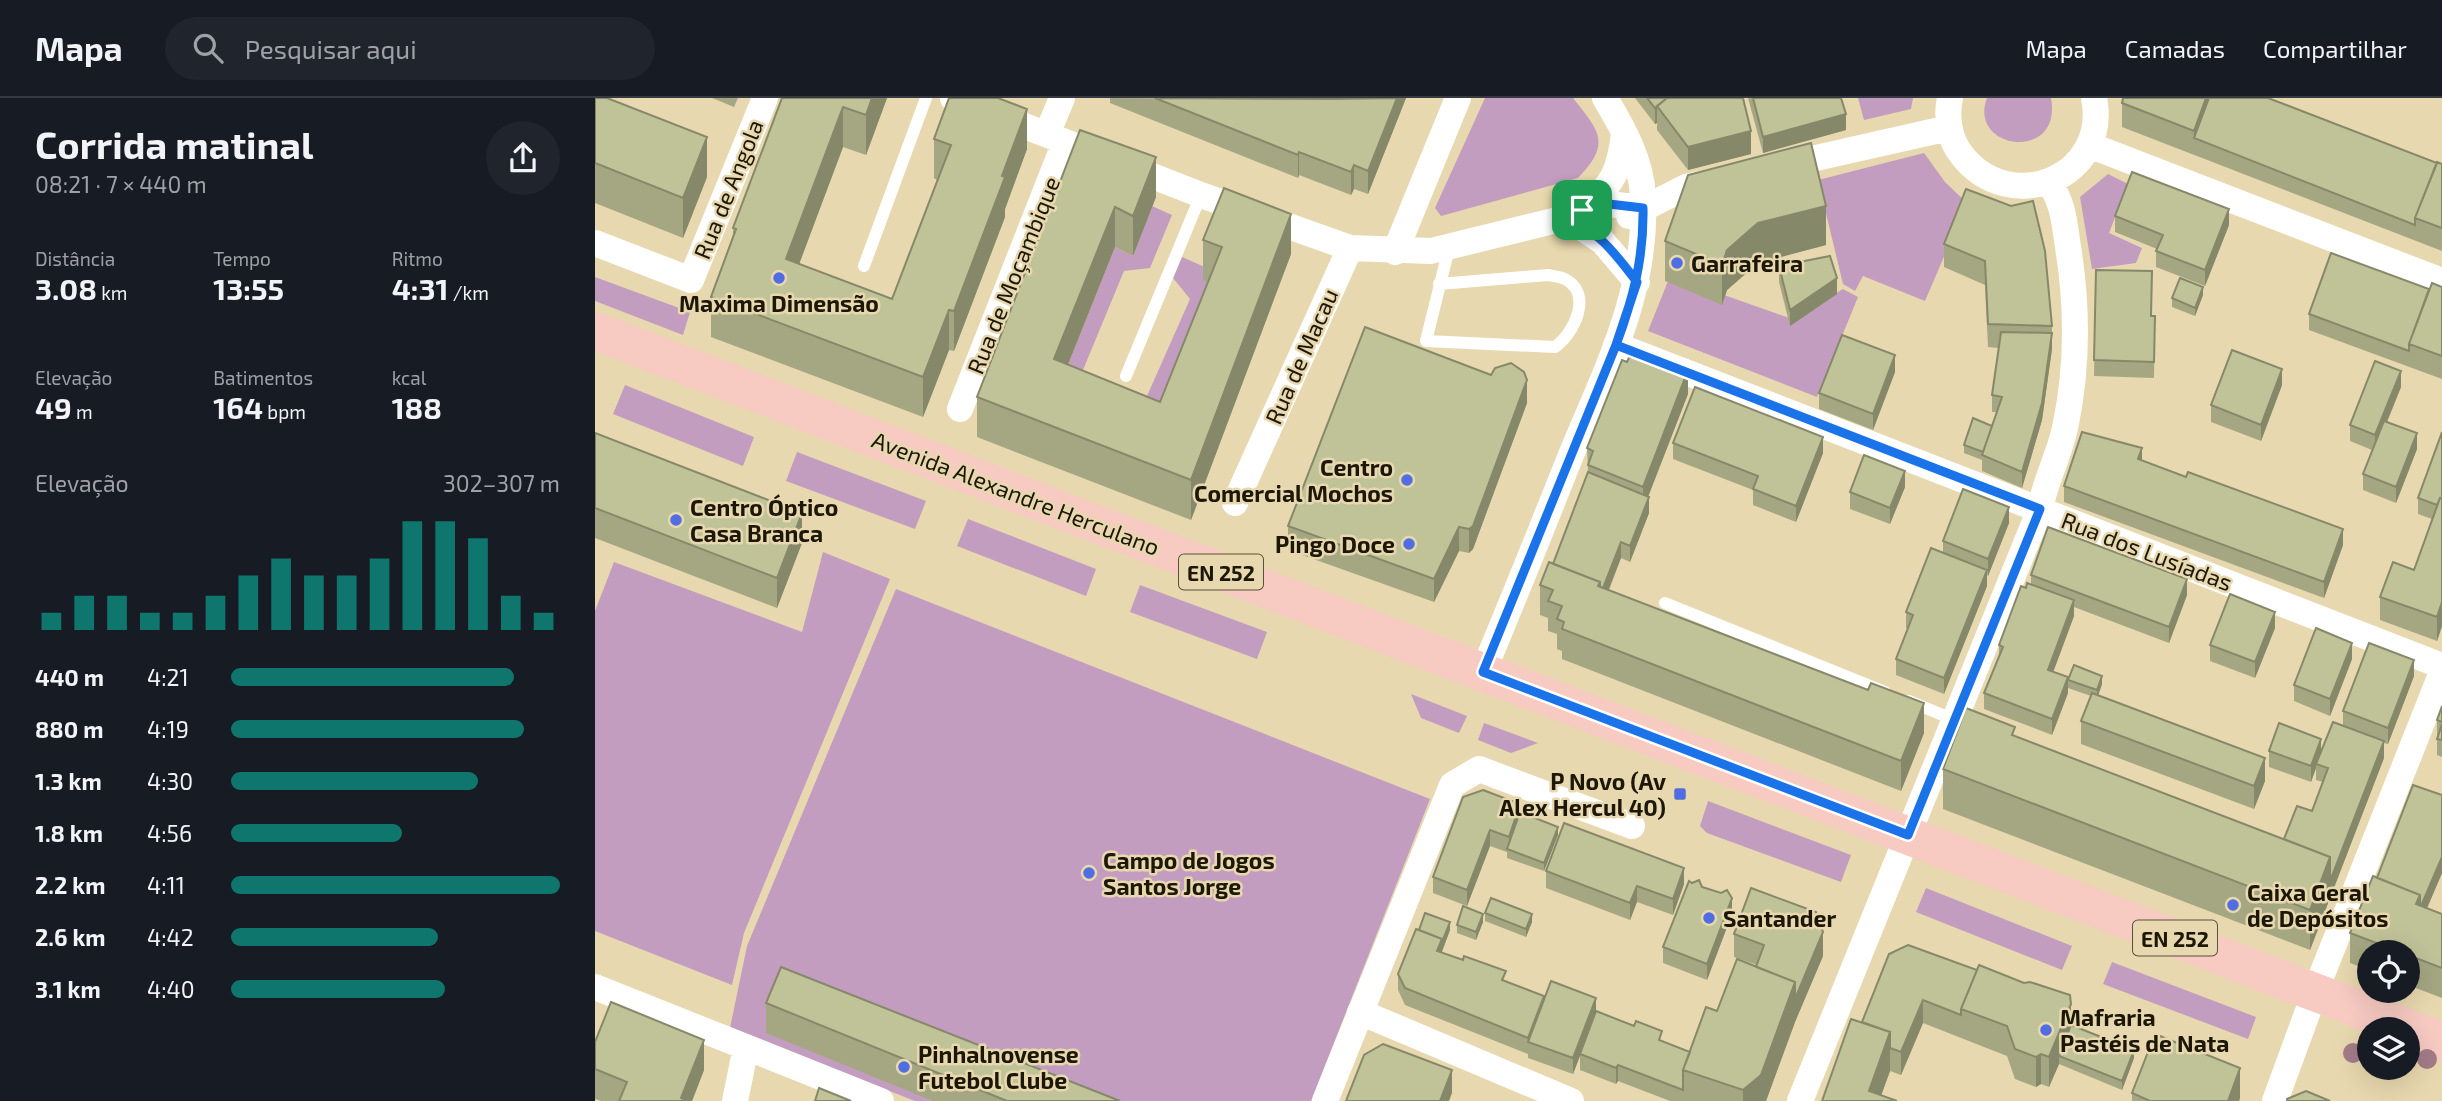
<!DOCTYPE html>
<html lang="pt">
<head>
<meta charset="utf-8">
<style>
	:root { --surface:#171b24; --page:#20242c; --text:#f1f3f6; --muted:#9ea1a6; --line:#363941; --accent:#0f766e }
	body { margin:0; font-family:"Exo 2",sans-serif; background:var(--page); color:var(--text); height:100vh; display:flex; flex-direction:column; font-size:26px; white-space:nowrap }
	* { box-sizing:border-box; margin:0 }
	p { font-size:23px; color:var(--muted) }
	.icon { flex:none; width:38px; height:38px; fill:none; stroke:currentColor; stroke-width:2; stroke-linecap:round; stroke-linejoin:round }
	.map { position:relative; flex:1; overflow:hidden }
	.details { display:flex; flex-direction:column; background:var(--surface); width:595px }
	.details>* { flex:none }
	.buttons { position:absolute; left:1762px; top:842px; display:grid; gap:14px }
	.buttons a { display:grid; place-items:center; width:63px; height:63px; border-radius:50%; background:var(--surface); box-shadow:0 7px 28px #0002; font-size:35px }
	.pin { position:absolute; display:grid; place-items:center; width:60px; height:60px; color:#fff; margin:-30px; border-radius:14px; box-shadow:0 4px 10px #0006 }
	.round { display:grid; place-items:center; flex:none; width:74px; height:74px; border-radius:37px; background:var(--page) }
	.head { display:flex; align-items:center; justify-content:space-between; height:119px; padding:0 35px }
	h1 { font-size:38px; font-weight:700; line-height:52px }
	.figures { display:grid; grid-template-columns:repeat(3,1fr); gap:10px; height:119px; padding:7px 35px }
	.figures div { display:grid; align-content:center }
	.figures b { font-size:30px; font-weight:700 }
	.figures small { font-size:19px; font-weight:400 }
	.figures p { font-size:19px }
	.chart { height:196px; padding:14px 35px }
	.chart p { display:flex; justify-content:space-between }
	.chart svg { width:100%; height:126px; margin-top:7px; stroke:var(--accent); stroke-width:6 }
	ul { padding:0 35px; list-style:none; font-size:23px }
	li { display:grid; grid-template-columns:112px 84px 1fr; align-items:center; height:52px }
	li i { height:18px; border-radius:9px; background:var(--accent) }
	header { display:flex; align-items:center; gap:42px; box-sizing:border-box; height:98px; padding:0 35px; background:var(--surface); border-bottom:2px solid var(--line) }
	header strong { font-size:33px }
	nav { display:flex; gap:38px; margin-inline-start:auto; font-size:24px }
	.search { width:490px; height:63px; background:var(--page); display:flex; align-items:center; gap:18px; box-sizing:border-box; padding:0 24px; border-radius:38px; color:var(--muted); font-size:26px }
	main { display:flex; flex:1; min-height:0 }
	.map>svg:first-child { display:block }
</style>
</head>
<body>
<header>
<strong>Mapa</strong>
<div class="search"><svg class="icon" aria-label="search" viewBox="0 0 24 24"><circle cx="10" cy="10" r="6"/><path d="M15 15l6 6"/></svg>Pesquisar aqui</div>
<nav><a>Mapa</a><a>Camadas</a><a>Compartilhar</a></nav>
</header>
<main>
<section class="details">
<div class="head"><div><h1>Corrida matinal</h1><p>08:21 · 7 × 440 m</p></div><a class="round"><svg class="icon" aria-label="share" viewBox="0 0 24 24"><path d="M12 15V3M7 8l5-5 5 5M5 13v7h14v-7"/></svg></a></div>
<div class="figures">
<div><p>Distância</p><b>3.08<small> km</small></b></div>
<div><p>Tempo</p><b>13:55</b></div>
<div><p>Ritmo</p><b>4:31<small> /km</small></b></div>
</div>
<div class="figures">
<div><p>Elevação</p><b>49<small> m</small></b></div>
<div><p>Batimentos</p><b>164<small> bpm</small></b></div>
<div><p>kcal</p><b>188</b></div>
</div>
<div class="chart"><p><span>Elevação</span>302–307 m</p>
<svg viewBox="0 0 160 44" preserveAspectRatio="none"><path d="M5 44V38M15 44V32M25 44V32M35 44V38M45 44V38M55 44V32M65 44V25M75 44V19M85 44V25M95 44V25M105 44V19M115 44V6M125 44V6M135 44V12M145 44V32M155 44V38"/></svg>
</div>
<ul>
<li><b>440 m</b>4:21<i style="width:86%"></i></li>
<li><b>880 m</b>4:19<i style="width:89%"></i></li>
<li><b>1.3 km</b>4:30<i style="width:75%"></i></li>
<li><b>1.8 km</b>4:56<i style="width:52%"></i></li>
<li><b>2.2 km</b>4:11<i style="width:100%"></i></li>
<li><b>2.6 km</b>4:42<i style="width:63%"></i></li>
<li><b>3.1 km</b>4:40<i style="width:65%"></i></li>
</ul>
</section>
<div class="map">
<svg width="1847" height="1003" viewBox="0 0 1847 1003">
	<rect width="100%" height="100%" fill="#e8d8af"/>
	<path fill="#c39dbf" d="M890,0H978C1004,33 1017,45 983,80L846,118L840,110Z
		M1263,0H1318L1316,11L1269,22Z
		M1392,0H1456C1468,65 1372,52 1392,0Z
		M1329,55L1350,84L1372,105L1330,203L1268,178L1260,193L1248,186L1223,82Z
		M1513,76L1533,86L1514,135L1547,150L1541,165L1497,171L1485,99Z
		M557,108L577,117L555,170L529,173L488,272L552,298L595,201L578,180L587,159L612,170L627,189L565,344L459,301L520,149L538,158Z
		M1075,178L1197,221L1248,191L1263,199L1222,299L1053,233Z
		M0,179L95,214L88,237L0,203Z
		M30,287L159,339L148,368L18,316Z
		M202,354L331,403L320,431L191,383Z
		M373,421L501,471L491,498L362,448Z
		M228,454L295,481L149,835L137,887L0,833V513L19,464L207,534Z
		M545,487L672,534L662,561L535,514Z
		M301,491L835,701L716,1003H320L135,930L152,848Z
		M816,596L872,618L864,635L826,620Z
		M889,625L943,645L916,655L883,642Z
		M1113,703L1256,757L1246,784L1112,735L1105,728Z
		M1331,790L1477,848L1467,872L1321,814Z
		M1517,864L1661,919L1653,941L1508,886Z"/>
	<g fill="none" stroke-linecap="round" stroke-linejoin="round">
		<path stroke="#fff" stroke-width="12" d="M269,168L331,0
			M844,186L953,177C958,178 965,179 970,181C998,195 980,235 960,249L831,243L854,150
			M531,278L606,97
			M1070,505L1290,594
			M1314,603L1362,623"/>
		<path stroke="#fff" stroke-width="26" d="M358,0L606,97L755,150L836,153L962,122L993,110L1014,106L1048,110
			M1355,0C1351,18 1354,41 1366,56C1414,120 1515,80 1499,0
			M452,36L467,0
			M1494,47L1847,183
			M1185,68L1354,30
			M988,111C1018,88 1025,72 1029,35
			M1034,118L1091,89L1124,82
			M977,123L1008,144L1042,184
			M0,145L96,182L170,0
			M800,154L863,0
			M1021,247L1847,568
			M365,311L470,44
			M640,405L755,150
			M888,574C918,502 947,430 976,357C1011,272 1053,193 1048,98C1046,62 1028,30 1010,0
			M0,889L286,1003
			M765,914L976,1003
			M140,1003L151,949
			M730,1003L857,687L884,671L1037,728
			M1205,1003L1445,411C1450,383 1464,358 1470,330C1483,269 1483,211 1473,149C1469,123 1469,107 1454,84
			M1680,1003L1720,894L1847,574"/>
		<path stroke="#f7cac2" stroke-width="38" d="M0,233L1847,943"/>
	</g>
	<g fill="#a47c89">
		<circle cx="1758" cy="955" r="10"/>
		<circle cx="1832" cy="961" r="10"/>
	</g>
	<path fill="#a5a783" d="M0,0L112,79L88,140L0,105Z
		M117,0H143L139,9Z
		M187,0H292L271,57L248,49L204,166L297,201L342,82L339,80V41L432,51L410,111V119L359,253L354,252L328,319L116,239V199L138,140V130Z
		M515,0L737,1L811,0L773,96L759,91L756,97L704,77L703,80L515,5Z
		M1040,0H1148L1156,56L1093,72L1062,32V25L1060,26Z
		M1153,0H1246L1251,32L1168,55Z
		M1527,5L1847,66V153L1527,29Z
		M485,32L561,99L538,158L520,149L473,267L565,304L613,184L608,182V142L696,156L596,422L382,339V299Z
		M1371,91L1457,228V251L1447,322L1427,390L1387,373V362L1369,355V347L1397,328L1402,314H1397V297L1404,250L1393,249L1390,187L1349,169V146Z
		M1520,118L1634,127L1610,188L1561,169V153L1562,151L1520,134Z
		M1070,143L1231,147L1163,165L1132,192L1127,207L1070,183Z
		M1184,168L1242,196L1195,228L1184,184Z
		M1501,172L1556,218H1560L1559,280L1499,278Z
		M1847,189V281L1714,232V216Z
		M1608,197L1600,218L1577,209V200Z
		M1300,274L1278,332L1224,311V295Z
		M1687,287L1666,343L1616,324V307Z
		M1806,289L1792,324L1822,351L1801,405L1768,392V376L1777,352L1755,343V327Z
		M1093,296L1053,398L1054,415L1035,464L1026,460L1014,492L1329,635L1306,693L967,561V553L962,551V536L953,533V520L945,517V487L958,466L993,374L992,350Z
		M932,305L878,451L874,455L864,453L839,504L693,452V428Z
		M1847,334V528L1842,543L1785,522V499L1819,472L1837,421L1823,416V400Z
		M0,335L207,445L182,510L0,440Z
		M1078,345L1228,355L1201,424L1158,407V392L1078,361Z
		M1547,362L1748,447L1729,500L1469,404V388Z
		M1310,389L1295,426L1255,411V394Z
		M1414,425L1393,478L1392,477V488L1349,596L1301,577V561L1313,531L1311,530V514L1348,455V443Z
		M1436,477L1592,497L1574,545L1479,509V518L1458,574L1473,595L1457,637L1389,611V595L1404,559V547L1431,490L1436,486Z
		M1680,530L1660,580L1615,563V547Z
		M1757,561L1735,618L1699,603V587Z
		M1819,578L1793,646L1789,645V660L1715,852L1348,711V671L1420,638L1689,741L1717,713L1728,684L1721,682V670L1716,684L1674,669V653L1726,654L1748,627V613Z
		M1473,582L1507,586L1503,597L1670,683L1659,711L1486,646V623L1496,598L1473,590Z
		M1847,608V659L1842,657V622Z
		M1847,697V775L1832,810L1847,816V900L1813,887V854H1774V872L1755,865V835L1782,780Z
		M868,699L925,714L963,737L949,773L912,760V754L895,748L872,808L838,795V779Z
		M951,773L1089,786L1078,817L1042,804L1035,822L951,790Z
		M1107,789L1126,795L1137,816L1112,882L1068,865V849Z
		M890,815L937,824L931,839L890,823Z
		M888,824L881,842L862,835V827Z
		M824,832H855L847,854L911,884L949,903L1001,913L1067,944L1095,954L1122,913L1162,867L1139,859V836L1228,858L1200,924L1171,1003H1075L1023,983L1021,986L985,972V958L978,976L933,960V954V956L810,907L803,892V876Z
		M1294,856L1476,927L1539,960L1527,992L1464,966L1454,989L1446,986L1441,989L1420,981L1412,958L1328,925L1306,977L1295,973L1286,998L1227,1003L1267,924Z
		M171,905L525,1003H338L171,935Z
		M0,944L109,972L97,1003H6L0,1001Z
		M1537,995L1645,1000L1644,1003H1537Z"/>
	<path fill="#86886a" d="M277,0H292L271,57V17Z
		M802,0H811L773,96V73Z
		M1611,0H1620L1599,40V33Z
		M248,9V49L191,201V161Z
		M1062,9V25L1060,26V10Z
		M432,11V51L410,111V119L359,253V213Z
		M1251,16V32L1168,55V39Z
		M1156,33V56L1093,72V49Z
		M112,39V79L88,140V100Z
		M704,54V77L703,80V57Z
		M561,59V99L538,158V118Z
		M759,67V91L756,97V74Z
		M1231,108V147L1163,165L1132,192L1127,207V167L1132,152L1163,125Z
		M520,109V149L459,301V261Z
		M1634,111V127L1610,188V172Z
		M696,116V156L596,422V382Z
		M1242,180V196L1195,228V212Z
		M1608,189V197L1600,218V210Z
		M354,212V252L328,319V279Z
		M1457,235V251L1447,322L1427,390V374Z
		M1300,257V274L1278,332V316Z
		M1687,271V287L1666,343V327Z
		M1093,272V296L1048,412V389Z
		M1806,273V289L1780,353V337Z
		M932,282V305L878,451L874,455V431Z
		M1822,335V351L1801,405V389Z
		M1228,339V355L1201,424V408Z
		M1547,350V366L1543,361Z
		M1310,373V389L1295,426V410Z
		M1054,399V415L1035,464V448Z
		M1414,409V425L1393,478V461Z
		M207,415V445L182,510V480Z
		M864,429V453L839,504V481Z
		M1748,431V447L1729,500V484Z
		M1026,444V460L1003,518V488Z
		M1392,472V488L1349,596V580Z
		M1592,481V497L1574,545V529Z
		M1479,502V518L1453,588V572Z
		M1847,504V528L1842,543V519Z
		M1680,514V530L1660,580V564Z
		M1757,545V561L1735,618V601Z
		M1819,562V578L1793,646V630Z
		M1507,578V586L1502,601V592Z
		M1473,579V595L1457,637V621Z
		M1329,605V635L1306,693V663Z
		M1726,641V658L1721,666V670L1716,684V668Z
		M1789,643V660L1715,852V812L1735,759Z
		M1670,660V683L1659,711V688Z
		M925,706V722L914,752V739Z
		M963,729V737L949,773V765Z
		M895,732V748L872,808V792Z
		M1847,759V775L1821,836V806L1825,797Z
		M1089,770V786L1078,817V801Z
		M1042,788V804L1035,822V805Z
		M1137,800V816L1112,882V866Z
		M888,816V824L881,842V834Z
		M937,816V824L931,839V831Z
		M855,824V832L847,853V857L842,853Z
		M1228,834V858L1200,924L1171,1003H1148V992L1200,884Z
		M949,898V914L933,944V956V940Z
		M1001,900V916L978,976V960Z
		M1328,902V925L1306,977V954Z
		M1476,906V936L1464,958V966L1454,989V959Z
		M1295,934V973L1284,1003L1274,993Z
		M109,942V972L97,1003H86V1000Z
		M1539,952V960L1527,992V983Z
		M1446,956V986L1441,989V959Z
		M1023,967V983L1021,986V970Z
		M1645,970V1000L1644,1003H1633Z
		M857,972V995L854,1003H845Z"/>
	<path fill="#c0c298" stroke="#86886a" stroke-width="2" d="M0,0H12L112,39L88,100L0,65Z
		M187,0H277L271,17L248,9L191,161L297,201L356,47L339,41L354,0H403L432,11L407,78L410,79L359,213L354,212L328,279L116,199L141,131L138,130Z
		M560,0L737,1L802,0L773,73L759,67L756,74L704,54L703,57Z
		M1052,0H1072L1060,10Z
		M1072,0H1148L1156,33L1093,49L1062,8Z
		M1158,0H1246L1251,16L1168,39Z
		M1528,0H1611L1599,33L1527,5Z
		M1614,0H1673L1842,65L1820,120V127L1599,40Z
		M485,32L561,59L538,118L520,109L459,261L565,304L627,149L608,142L629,90L696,116L596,382L382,299Z
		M1216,45L1231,108L1163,125L1132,152L1127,167L1070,143L1093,77Z
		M1842,64L1847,66V130L1820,120Z
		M1537,74L1634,111L1610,172L1561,153L1568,137L1520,118Z
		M1371,91L1416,108L1438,103L1450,153L1457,228L1393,226L1390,163L1349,146Z
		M1736,155L1834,191L1814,246V253L1714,216Z
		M1235,158L1242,180L1195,212L1184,168Z
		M1501,172L1557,173L1556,218H1560L1559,264L1499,262Z
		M1585,180L1608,189L1600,210L1577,200Z
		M1837,185L1847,189V258L1814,246Z
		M770,229L896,277L900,270L916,265L929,274L932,282L878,428L874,431L864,429L839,481L693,428Z
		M1406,234L1457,235L1447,305L1427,374L1387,357L1407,299L1397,297Z
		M1247,237L1300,257L1278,316L1224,295Z
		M1038,251L1093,272L1048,389L993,367L998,353L992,350L1027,262L1032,264Z
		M1637,252L1687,271L1666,327L1616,307Z
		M1780,263L1806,273L1780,337L1755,327Z
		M1100,289L1228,339L1201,408L1158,391L1163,378L1078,345Z
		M1378,320L1397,328L1388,354L1369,347Z
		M1789,323L1822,335L1801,389L1768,376Z
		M1487,334L1547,350L1543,361L1591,379L1593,374L1748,431L1729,484L1469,388Z
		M1847,334V401L1845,400L1842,407L1823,400Z
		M0,335L207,415L182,480L0,410Z
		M1269,357L1310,373L1295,410L1255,394Z
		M993,374L1054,399L1035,448L1026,444L1008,490L1005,489V484L958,466Z
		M1368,391L1414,409L1393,461L1348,443Z
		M1845,400L1847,401V504L1842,519L1785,499L1798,464L1819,472Z
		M1453,429L1592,481L1574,529L1436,477Z
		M1336,450L1392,472L1349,580L1301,561L1318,517L1311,514Z
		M954,464L1005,484L1003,488L1273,592L1276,585L1329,605L1306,663L967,531L969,524L962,521L967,508L953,503L958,492L945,487Z
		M1432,485L1479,502L1453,572L1473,579L1457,621L1389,595L1408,549L1404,547L1426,488L1431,490Z
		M1635,496L1680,514L1660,564L1615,547Z
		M1721,530L1757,545L1735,601L1699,587Z
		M1774,545L1819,562L1793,630L1748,613Z
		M1479,567L1507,578L1502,592L1473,582Z
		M1497,595L1670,660L1659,688L1486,623Z
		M1847,608V624L1842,622Z
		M1371,610L1420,629L1417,637L1735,759L1715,812L1348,671Z
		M1738,624L1789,643L1735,783V759L1689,741L1702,708L1717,713L1733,670L1721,666Z
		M1684,625L1726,641L1716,668L1674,653Z
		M1847,626V642L1842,641Z
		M1818,687L1847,697V759L1826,808H1825V797L1782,780Z
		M888,692L925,706L914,739L895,732L872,792L838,779L868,699Z
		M925,714L963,729L949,765L912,751Z
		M969,725L1089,770L1078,801L1042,788L1035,805L951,773Z
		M1778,778L1825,797L1821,806L1847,816V870L1813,857V854H1805L1755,835Z
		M1104,782L1107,789L1126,795L1132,792L1137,800L1112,866L1068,849L1094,783L1097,785Z
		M1156,790L1221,814L1228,834L1200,901V884L1161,869L1169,847L1139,836Z
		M896,800L937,816L931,831L890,815Z
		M868,808L888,816L881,834L862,827Z
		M830,815L855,824L847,844V841L824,832Z
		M821,831L847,841L842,853L868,862L869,858L911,873L907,882L949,898L933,940L810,890L803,876Z
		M1313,847L1382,872L1366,911V917L1328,902L1306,954L1295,950V934L1267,924L1294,856Z
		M1142,861L1200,884L1166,977L1148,992L1088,972L1111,909L1122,913Z
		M1384,867L1429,885L1435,884L1475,897L1476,906L1454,959L1446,956L1441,959L1420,951L1412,928L1366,911Z
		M186,869L525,1003H412L171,905Z
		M956,883L1001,900L978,960L933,944Z
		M16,904L109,942L86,1000L93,1003H24L32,984L0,971V944Z
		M1001,913L1039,928L1041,923L1067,933L1064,942L1095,954L1088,972V992L1023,967L1021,970L985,956Z
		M1256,921L1295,934L1274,993L1302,1003H1227Z
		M1476,927L1539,952L1527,983L1464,958Z
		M1560,936L1645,970L1633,1003H1555L1537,995Z
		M788,946L857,972L845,1003H751L769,957Z
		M224,990L256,1003H220Z
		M1711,993L1735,1003H1692V1001Z"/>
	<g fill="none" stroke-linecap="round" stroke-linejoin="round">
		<defs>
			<path id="route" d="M987,112L962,122C999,124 1021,157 1042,184L1021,247L888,574L1313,737L1445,411L1021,247C1038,201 1049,160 1048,110L1014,106L987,112"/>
		</defs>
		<use href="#route" stroke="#fff" stroke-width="14"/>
		<use href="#route" stroke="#1a73e8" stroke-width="9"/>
	</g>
	<g fill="#516de2" stroke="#e8d8af" stroke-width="2.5">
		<circle cx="1082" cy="165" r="7"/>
		<circle cx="184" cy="180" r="7"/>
		<circle cx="812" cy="382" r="7"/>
		<circle cx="81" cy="422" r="7"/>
		<circle cx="814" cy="446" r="7"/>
		<rect x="1078" y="689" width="14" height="14" rx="3.5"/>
		<circle cx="494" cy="775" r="7"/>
		<circle cx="1638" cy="807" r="7"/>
		<circle cx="1114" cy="820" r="7"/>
		<circle cx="1451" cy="932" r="7"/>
		<circle cx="309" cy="969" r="7"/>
	</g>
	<g text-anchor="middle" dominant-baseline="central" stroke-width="5" stroke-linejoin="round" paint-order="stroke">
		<g fill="#e8d8af" stroke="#5a513a" stroke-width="2">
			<rect x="584" y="456.5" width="84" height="35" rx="5"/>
			<rect x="1538" y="822.5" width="84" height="35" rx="5"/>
		</g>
		<g font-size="21" font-weight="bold" fill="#1d1708">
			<text x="626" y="474">EN 252</text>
			<text x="1580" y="840">EN 252</text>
		</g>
		<g font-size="23" fill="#1d1708" stroke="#e8d8af">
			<text transform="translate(133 91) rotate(-68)">Rua de Angola</text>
			<text transform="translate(418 177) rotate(-68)">Rua de Moçambique</text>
			<text transform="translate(706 258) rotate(-66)">Rua de Macau</text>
			<text transform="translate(421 395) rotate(21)">Avenida Alexandre Herculano</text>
			<text transform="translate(1552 453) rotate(21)">Rua dos Lusíadas</text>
		</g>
		<g font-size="23" font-weight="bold" fill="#1d1708" stroke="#e8d8af" text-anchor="start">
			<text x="1096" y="165">Garrafeira</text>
			<text x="184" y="205" text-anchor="middle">Maxima Dimensão</text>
			<text x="798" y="369" text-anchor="end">Centro<tspan x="798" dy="26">Comercial Mochos</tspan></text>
			<text x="95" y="409">Centro Óptico<tspan x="95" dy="26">Casa Branca</tspan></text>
			<text x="800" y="446" text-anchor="end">Pingo Doce</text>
			<text x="1071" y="683" text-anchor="end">P Novo (Av<tspan x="1071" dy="26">Alex Hercul 40)</tspan></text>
			<text x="508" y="762">Campo de Jogos<tspan x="508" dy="26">Santos Jorge</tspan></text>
			<text x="1652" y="794">Caixa Geral<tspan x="1652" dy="26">de Depósitos</tspan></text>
			<text x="1128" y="820">Santander</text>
			<text x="1465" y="919">Mafraria<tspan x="1465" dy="26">Pastéis de Nata</tspan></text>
			<text x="323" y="956">Pinhalnovense<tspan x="323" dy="26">Futebol Clube</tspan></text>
		</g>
	</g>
</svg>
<div class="buttons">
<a><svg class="icon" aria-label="locate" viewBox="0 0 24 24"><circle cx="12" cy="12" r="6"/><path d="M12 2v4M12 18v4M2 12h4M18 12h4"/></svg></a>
<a><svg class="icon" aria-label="layers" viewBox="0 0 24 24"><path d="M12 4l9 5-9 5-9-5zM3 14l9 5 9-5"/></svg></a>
</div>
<div class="pin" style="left:987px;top:112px;background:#1e9e55"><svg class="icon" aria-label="arrive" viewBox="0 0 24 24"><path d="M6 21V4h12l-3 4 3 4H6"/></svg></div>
</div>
</main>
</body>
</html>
